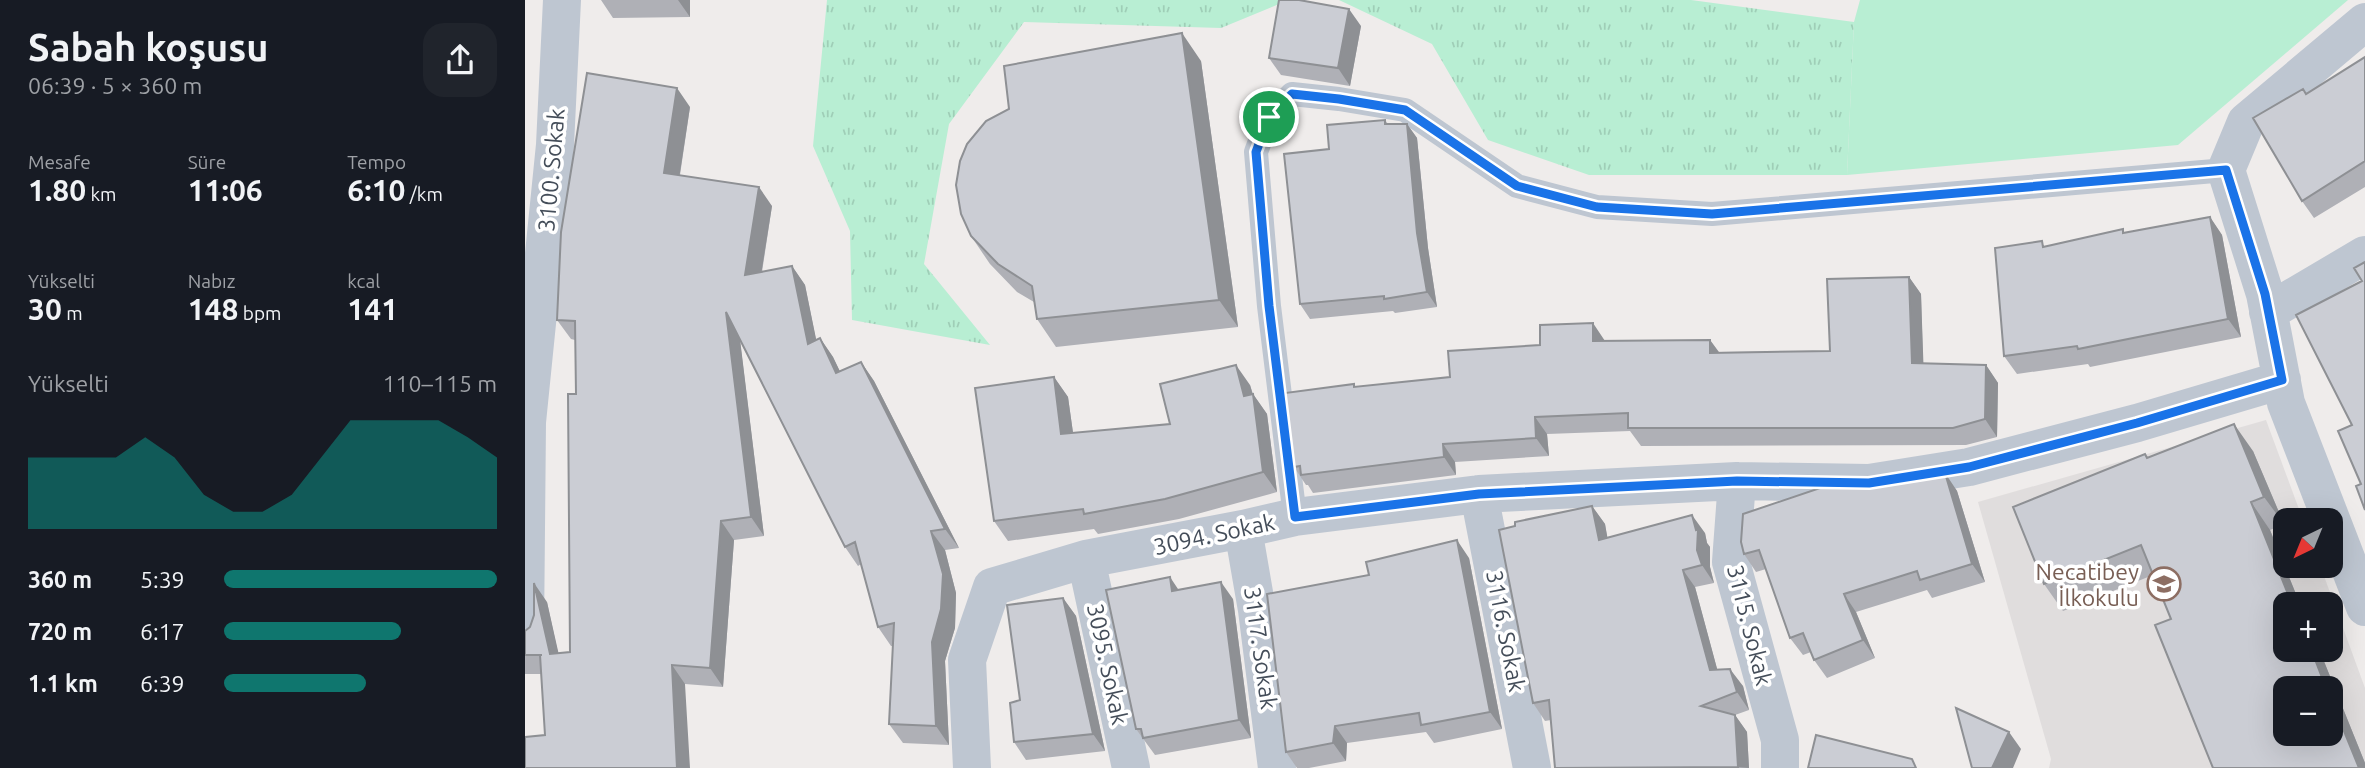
<!DOCTYPE html>
<html lang="tr">
<head>
<meta charset="utf-8">
<style>
	:root { --surface:#171b24; --page:#20242c; --text:#f1f3f6; --muted:#9ea1a6; --accent:#0f766e }
	body { margin:0; font-family:Ubuntu,sans-serif; background:var(--page); color:var(--text); height:100vh; display:flex; flex-direction:column; font-size:26px; white-space:nowrap }
	* { box-sizing:border-box; margin:0 }
	p { font-size:23px; color:var(--muted) }
	.icon { flex:none; width:38px; height:38px; fill:none; stroke:currentColor; stroke-width:2; stroke-linecap:round; stroke-linejoin:round }
	.map { position:relative; flex:1; overflow:hidden }
	.sheet { display:flex; flex-direction:column; background:var(--surface); width:525px }
	.sheet>* { flex:none }
	.needle { width:46px; rotate:223deg }
	.buttons { position:absolute; left:1748px; top:508px; display:grid; gap:14px }
	.buttons a { display:grid; place-items:center; width:70px; height:70px; border-radius:14px; background:var(--surface); box-shadow:0 7px 28px #0002; font-size:35px }
	.pin { position:absolute; display:grid; place-items:center; width:60px; height:60px; color:#fff; margin:-30px; border:4px solid #fff; border-radius:50%; box-shadow:0 2px 7px #0007 }
	.round { display:grid; place-items:center; flex:none; width:74px; height:74px; border-radius:21px; background:var(--page) }
	.headline { display:flex; align-items:center; justify-content:space-between; height:119px; padding:0 28px }
	h1 { font-size:38px; font-weight:700; line-height:52px }
	.figures { display:grid; grid-template-columns:repeat(3,1fr); gap:10px; height:119px; padding:7px 28px }
	.figures div { display:grid; align-content:center }
	.figures b { font-size:30px; font-weight:700 }
	.figures small { font-size:19px; font-weight:400 }
	.figures p { font-size:19px }
	.chart { height:196px; padding:14px 28px }
	.chart p { display:flex; justify-content:space-between }
	.chart svg { width:100%; height:126px; margin-top:7px; fill:var(--accent); opacity:.7 }
	ul { padding:0 28px; list-style:none; font-size:23px }
	li { display:grid; grid-template-columns:112px 84px 1fr; align-items:center; height:52px }
	li i { height:18px; border-radius:9px; background:var(--accent) }
	main { display:flex; flex:1; min-height:0 }
	.map>svg:first-child { display:block }
</style>
</head>
<body>
<main>
<section class="sheet">
<div class="headline"><div><h1>Sabah koşusu</h1><p>06:39 · 5 × 360 m</p></div><a class="round"><svg class="icon" aria-label="share" viewBox="0 0 24 24"><path d="M12 15V3M7 8l5-5 5 5M5 13v7h14v-7"/></svg></a></div>
<div class="figures">
<div><p>Mesafe</p><b>1.80<small> km</small></b></div>
<div><p>Süre</p><b>11:06</b></div>
<div><p>Tempo</p><b>6:10<small> /km</small></b></div>
</div>
<div class="figures">
<div><p>Yükselti</p><b>30<small> m</small></b></div>
<div><p>Nabız</p><b>148<small> bpm</small></b></div>
<div><p>kcal</p><b>141</b></div>
</div>
<div class="chart"><p><span>Yükselti</span>110–115 m</p>
<svg viewBox="0 0 160 44" preserveAspectRatio="none"><path d="M0 44V19L10 19L20 19L30 19L40 12L50 19L60 32L70 38L80 38L90 32L100 19L110 6L120 6L130 6L140 6L150 12L160 19V44z"/></svg>
</div>
<ul>
<li><b>360 m</b>5:39<i style="width:100%"></i></li>
<li><b>720 m</b>6:17<i style="width:65%"></i></li>
<li><b>1.1 km</b>6:39<i style="width:52%"></i></li>
</ul>
</section>
<div class="map">
<svg width="1840" height="768" viewBox="0 0 1840 768">
	<defs>
		<pattern id="grass-tufts" width="24" height="20" patternUnits="userSpaceOnUse" patternTransform="scale(1.75)"><rect width="24" height="20" fill="#b8eed3"/><path d="M3 7l-1-3M5 7V3M7 7l1-3M15 17l-1-3M17 17v-4M19 17l1-3" fill="none" stroke="#9fceb7"/></pattern>
	</defs>
	<rect width="100%" height="100%" fill="#efeceb"/>
	<path fill="#e0dddd" fill-rule="evenodd" d="M1741,420L1778,520H1760V565H1795L1840,688V768H1524L1526,759L1453,502ZM1760,604H1806V649H1760ZM1760,688H1806V733H1760Z"/>
	<path fill="url(#grass-tufts)" d="M302,0H764L696,28L499,22L424,124L399,264L465,345L327,320L325,231L288,146Z
		M814,0H1166L1329,22L1322,175H1064L963,140L907,44Z"/>
	<path fill="#b8eed3" d="M1335,0H1823L1653,145L1322,175L1329,22Z"/>
	<g fill="none" stroke-linecap="round" stroke-linejoin="round">
		<path stroke="#bec6d1" stroke-width="24" d="M770,517L744,306L731,152L744,117L767,94L814,99L880,110L992,186L1072,207L1187,214L1701,170"/>
		<path stroke="#bec6d1" stroke-width="38" d="M1840,22L1721,122L1701,170L1740,294L1761,403L1840,607
			M1743,312L1840,255
			M1212,481L1206,562L1255,740V768
			M954,494L1007,768
			M718,529L732,610L752,768
			M561,559L606,768
			M0,634L2,422L30,145L37,0
			M447,768L442,660L467,587L561,559L718,529L770,517L954,494L1212,481L1344,483L1444,467L1612,423L1757,380"/>
	</g>
	<path fill="#afb0b6" d="M76,0H165V17L88,18Z
		M836,26L825,86L756,75L744,58Z
		M1840,57V187L1789,218L1777,201Z
		M676,61L713,327L531,347L512,319L509,302L492,292L465,264L446,236Z
		M165,107L155,175L247,206L237,272L267,266L280,285L291,340L295,338L308,357L315,372L336,362L349,381L434,548L420,550L431,593L430,628L420,661L424,745L378,743L364,724L368,646H366L353,627L336,564L333,566L320,547L215,341L239,536L209,540L198,687L160,684L20,735L16,674H0V631L5,627L22,602L33,653L45,652L51,394L50,340L46,339L32,320Z
		M860,120L863,124H882L892,138L903,248L912,307L870,313L868,311L785,319L775,304L804,149Z
		M1685,217L1697,235L1716,337L1565,367L1563,364L1492,374L1479,356L1521,247Z
		M1384,277L1396,294L1398,363L1461,365L1473,383L1472,437L1441,445L1116,446L1105,431L1022,434L1024,456L930,462L931,475L788,493L783,485H781L769,467L829,384L831,387L925,377L1080,341L1185,340L1194,352L1305,351Z
		M529,377L543,397L548,433L645,424L725,385L728,394L742,414L752,492L654,519L573,534L569,529L483,541L469,521Z
		M1728,451L1759,524L1745,530L1775,604H1760L1794,649L1840,763V768L1646,619L1628,575L1538,611L1519,584L1620,454L1623,458Z
		M1420,473L1432,491L1460,582L1407,598L1402,590L1331,612L1350,658L1302,678L1289,660L1286,652L1278,655L1265,638L1241,569L1231,572L1219,554L1335,487Z
		M1067,506L1080,524L1082,537L1180,533L1182,543L1185,547V567L1189,583L1170,587L1192,669L1218,686L1224,710L1210,715L1222,732L1224,768H1030L1026,720L1020,721L1008,703Z
		M944,558L977,729L909,743L901,732L822,743L821,761L784,768H772L761,752Z
		M654,590L708,599L726,738L630,755L611,729Z
		M538,598L551,616L580,751L501,760L489,742L495,700Z"/>
	<path fill="#8e9094" d="M153,0H165V17Z
		M824,9L836,26L825,86L813,68Z
		M657,33L676,61L713,327L694,300Z
		M152,88L165,107L152,192L139,173Z
		M882,124L892,138L903,248L912,307L902,292L892,233Z
		M234,187L247,206L233,294L220,275Z
		M1685,217L1697,235L1716,337L1703,319Z
		M267,266L280,285L296,363L283,344Z
		M1384,277L1396,294L1399,380L1387,363Z
		M201,312L214,331L239,536L226,517Z
		M1068,323L1080,341H1068Z
		M295,338L308,357L325,392L311,373Z
		M1185,340L1198,358L1185,353Z
		M336,362L349,381L434,548L420,529Z
		M711,365L725,385L729,399L728,394L742,414L752,492L738,472Z
		M1461,365L1473,383L1472,437L1460,419Z
		M529,377L543,397L551,454L536,434Z
		M1010,417L1022,434L1024,456L1011,438Z
		M1709,424L1728,451L1759,524L1739,497Z
		M918,444L930,462L931,475L919,457Z
		M1420,473L1432,491L1460,582L1447,564Z
		M1726,502L1745,530L1775,604H1767Z
		M1067,506L1080,524L1086,557L1074,540Z
		M1167,515L1180,533L1182,543L1185,547V567L1189,583L1177,565L1172,550L1171,530Z
		M196,521L209,540L198,687L185,668Z
		M406,531L420,550L431,593L430,628L420,661L424,745L411,726L407,642Z
		M932,540L944,558L977,729L965,712Z
		M1158,570L1170,587L1197,687L1185,670Z
		M645,577L657,595L647,591Z
		M696,582L708,599L726,738L714,720Z
		M9,583L22,602L38,673L25,654Z
		M1319,594L1331,612L1350,658L1338,640Z
		M538,598L551,616L580,751L568,734Z
		M1786,649H1794L1840,763V768H1834L1806,699V688H1801Z
		M147,665L160,684L165,768H152Z
		M1205,669L1218,686L1224,710L1212,692Z
		M1210,715L1222,732L1224,768L1213,767Z
		M810,726L822,743L821,761L808,743Z
		M1484,732L1496,749L1488,768H1467Z"/>
	<path fill="#cbcdd4" stroke="#8e9094" stroke-width="2" d="M754,0H774L824,9L813,68L744,58Z
		M657,33L694,300L512,319L507,286L473,264L446,236L436,214L431,185L435,161L442,144L461,121L484,109L479,66Z
		M1840,57V161L1777,201L1728,118L1778,89L1781,94Z
		M62,73L152,88L139,173L234,187L220,275L267,266L283,344L295,338L311,373L336,362L420,529L406,531L418,574L416,609L407,642L411,726L364,724L369,623L353,627L330,542L320,547L201,312L226,517L196,521L185,668L147,665L152,768H0V737L20,735L15,655H17H0V631L5,627L9,615V583L25,654L45,652L43,394H51L50,321L32,320L36,232Z
		M860,120V124H882L892,233L902,292L859,299V296L775,304L759,154L804,149L802,125Z
		M1685,217L1703,319L1553,349L1552,346L1479,356L1470,248L1517,241L1518,247L1598,229V233Z
		M1840,262V510L1831,486L1836,484L1813,431L1827,425L1771,315L1837,281L1829,268Z
		M1384,277L1387,363L1461,365L1460,419L1428,428H1103V413L1010,417L1011,438L918,444L919,457L776,475L775,466L769,467L760,393L829,384V387L925,377L923,351L1015,345V325L1068,323V341L1185,340V353L1305,351L1302,279Z
		M711,365L719,396L728,394L738,472L640,499L559,514L558,509L469,521L450,388L529,377L536,434L645,424L635,384Z
		M1709,424L1739,497L1726,502L1767,604H1760V649H1786L1801,688H1760V733H1806V699L1834,768H1688L1630,625L1646,619L1616,545L1519,584L1488,507L1620,454L1622,458Z
		M1420,473L1447,564L1395,580L1392,571L1319,594L1338,640L1289,660L1278,633L1265,638L1234,550L1219,554L1216,542L1218,514L1298,487H1335Z
		M1067,506L1074,540L1167,515L1171,530L1173,529L1172,550L1177,565L1158,570L1185,670L1205,669L1212,692L1176,706L1210,715L1213,767L1030,768L1024,700L1008,703L974,530L990,526V522Z
		M932,540L965,712L896,725L894,713L810,726L808,743L761,752L742,594L844,575L841,562Z
		M645,577L647,591L696,582L714,720L618,738L616,729H611L581,590Z
		M538,598L568,734L489,742L485,703L495,700L482,605Z
		M1431,708L1484,732L1467,768H1447Z
		M1291,735L1387,759L1391,768H1283Z"/>
	<g fill="none" stroke-linecap="round" stroke-linejoin="round">
		<defs>
			<path id="route" d="M767,94L814,99L880,110L992,186L1072,207L1187,214L1701,170L1740,294L1757,380L1612,423L1444,467L1344,483L1212,481L954,494L770,517L744,306L731,152L744,117Z"/>
		</defs>
		<use href="#route" stroke="#fff" stroke-width="14"/>
		<use href="#route" stroke="#1a73e8" stroke-width="9"/>
	</g>
	<defs>
		<symbol id="school-ring" viewBox="-11 -11 22 22"><circle r="9.5" fill="#fff" stroke="#8d6e63" stroke-width="1.5"/><path d="M0-5L7-2L0 1L-7-2ZM-4 1L0 2.5L4 1V4Q0 6-4 4Z" fill="#8d6e63"/></symbol>
	</defs>
	<g fill-rule="evenodd">
		<use href="#school-ring" x="1620" y="565" width="38" height="38"/>
	</g>
	<g text-anchor="middle" dominant-baseline="central" stroke-width="7" stroke-linejoin="round" paint-order="stroke">
		<g font-size="23" fill="#444d59" stroke="#fff">
			<text transform="translate(26 170) rotate(-85)">3100. Sokak</text>
			<text transform="translate(689 534) rotate(-12)">3094. Sokak</text>
			<text transform="translate(1225 625) rotate(76)">3115. Sokak</text>
			<text transform="translate(981 631) rotate(79)">3116. Sokak</text>
			<text transform="translate(736 648) rotate(82)">3117. Sokak</text>
			<text transform="translate(583 664) rotate(78)">3095. Sokak</text>
		</g>
		<g font-size="23" fill="#785e54" stroke="#fff" text-anchor="end">
			<text x="1614" y="571">Necatibey<tspan x="1614" dy="26">İlkokulu</tspan></text>
		</g>
	</g>
</svg>
<div class="buttons">
<a><svg class="needle" viewBox="-14 -14 28 28"><path d="M0-13l5 13h-10z" fill="#e53935"/><path d="M0 13l5-13h-10z" fill="#9ea1a6"/></svg></a>
<a>+</a>
<a>−</a>
</div>
<div class="pin" style="left:744px;top:117px;background:#1e9e55"><svg class="icon" aria-label="arrive" viewBox="0 0 24 24"><path d="M6 21V4h12l-3 4 3 4H6"/></svg></div>
</div>
</main>
</body>
</html>
